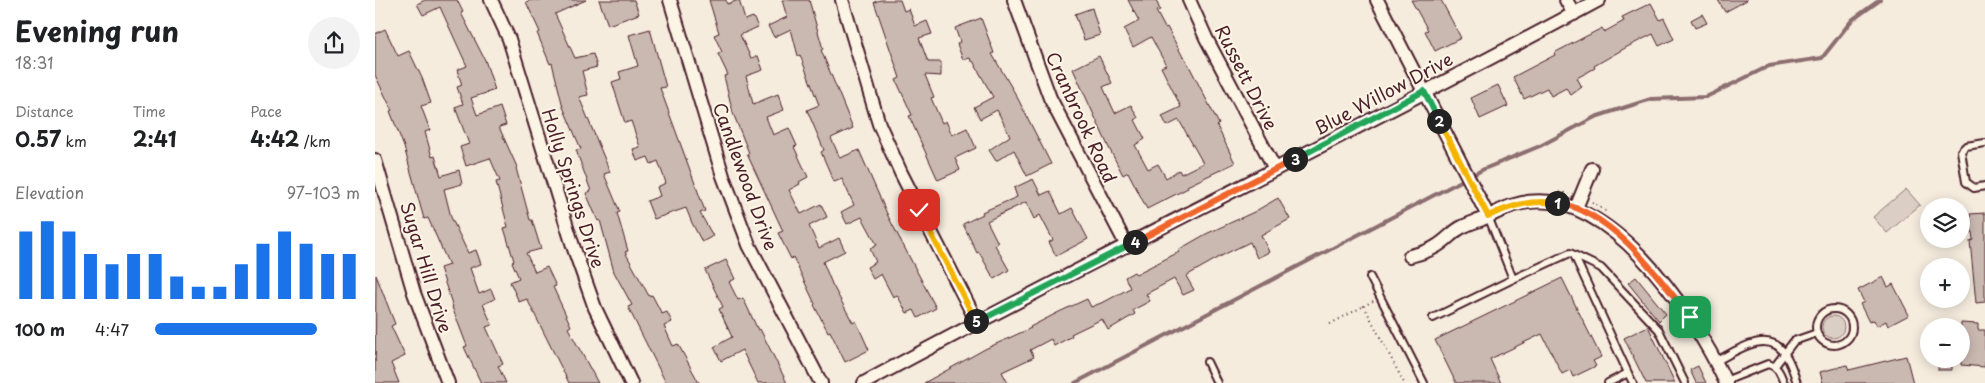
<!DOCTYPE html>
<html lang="en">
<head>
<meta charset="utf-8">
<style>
	:root { --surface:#fff; --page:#f2f2f2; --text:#202124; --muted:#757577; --accent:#1a73e8 }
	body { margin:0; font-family:"Playpen Sans",sans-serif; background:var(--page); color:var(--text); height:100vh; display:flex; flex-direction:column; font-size:19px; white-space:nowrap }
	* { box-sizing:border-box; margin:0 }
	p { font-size:16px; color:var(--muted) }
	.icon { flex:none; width:28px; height:28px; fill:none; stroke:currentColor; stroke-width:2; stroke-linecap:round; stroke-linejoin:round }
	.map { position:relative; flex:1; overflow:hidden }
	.drawer { display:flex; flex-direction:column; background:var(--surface); width:375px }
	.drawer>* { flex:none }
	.controls { position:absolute; left:1545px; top:198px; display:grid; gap:10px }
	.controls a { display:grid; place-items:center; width:50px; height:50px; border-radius:50%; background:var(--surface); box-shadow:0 2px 12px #0003; font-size:25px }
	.pin { position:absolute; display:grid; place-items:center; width:42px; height:42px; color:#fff; margin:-21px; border-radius:10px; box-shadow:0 2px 8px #0006 }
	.km { position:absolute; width:25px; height:25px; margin:-12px; border-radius:50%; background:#222; color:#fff; font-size:14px; line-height:25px; text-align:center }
	.round { display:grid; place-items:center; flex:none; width:52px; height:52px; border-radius:26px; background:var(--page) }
	.overview { display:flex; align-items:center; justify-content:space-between; height:85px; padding:0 15px }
	h1 { font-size:28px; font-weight:700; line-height:38px }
	.metrics { display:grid; grid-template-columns:repeat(3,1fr); gap:8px; height:85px; padding:5px 15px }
	.metrics div { display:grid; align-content:center }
	.metrics b { font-size:21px; font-weight:700 }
	.metrics small { font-size:14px; font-weight:400 }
	.metrics p { font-size:14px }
	.chart { height:140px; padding:10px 15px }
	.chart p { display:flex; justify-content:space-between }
	.chart svg { width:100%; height:90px; margin-top:5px; stroke:var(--accent); stroke-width:6 }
	ul { padding:0 15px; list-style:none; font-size:16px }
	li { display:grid; grid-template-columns:80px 60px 1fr; align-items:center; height:38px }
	li i { height:12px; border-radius:6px; background:var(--accent) }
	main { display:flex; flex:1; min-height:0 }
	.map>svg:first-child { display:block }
</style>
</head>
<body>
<main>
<section class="drawer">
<div class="overview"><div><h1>Evening run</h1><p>18:31</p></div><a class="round"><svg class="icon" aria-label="share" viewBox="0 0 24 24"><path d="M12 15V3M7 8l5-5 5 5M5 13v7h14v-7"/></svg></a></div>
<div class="metrics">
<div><p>Distance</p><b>0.57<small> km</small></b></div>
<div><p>Time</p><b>2:41</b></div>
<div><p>Pace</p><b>4:42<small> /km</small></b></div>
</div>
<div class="chart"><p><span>Elevation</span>97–103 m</p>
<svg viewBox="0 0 160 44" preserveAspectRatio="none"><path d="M5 44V11M15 44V6M25 44V11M35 44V22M45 44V27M55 44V22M65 44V22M75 44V33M85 44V38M95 44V38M105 44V27M115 44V17M125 44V11M135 44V17M145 44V22M155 44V22"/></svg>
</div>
<ul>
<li><b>100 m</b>4:47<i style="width:79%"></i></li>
</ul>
</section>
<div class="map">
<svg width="1610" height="383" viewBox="0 0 1610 383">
	<rect width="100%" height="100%" fill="#f5ecde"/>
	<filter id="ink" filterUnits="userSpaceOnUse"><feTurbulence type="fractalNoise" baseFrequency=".02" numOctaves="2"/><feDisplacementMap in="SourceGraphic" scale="10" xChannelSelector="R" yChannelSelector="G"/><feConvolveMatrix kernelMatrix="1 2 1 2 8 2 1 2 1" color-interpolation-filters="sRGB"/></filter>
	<g filter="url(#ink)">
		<path fill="#dbcec4" stroke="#927678" d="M1531,189L1545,205L1512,233L1498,217Z
			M1447 327a11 11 0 1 1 22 0a11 11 0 1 1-22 0Z"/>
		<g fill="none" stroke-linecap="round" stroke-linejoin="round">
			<path stroke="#8c6e70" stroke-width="4" d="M700,383L1109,169L1165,146L1220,117L1276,99L1331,97L1394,66L1447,58L1477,20L1505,0"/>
		</g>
		<path fill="#cab9b1" stroke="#4a1f2b" d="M50,0H82L88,12L86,13L110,60L120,90L96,98L102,115L125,107L131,125L124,127L142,167L141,168L155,220H157L166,249L151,253L160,272L172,267L181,286L178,287L196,326L193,328L223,383H194L152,299L144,302L135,282L144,278L137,262L139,261L129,228L133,227L121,182L125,181L115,158L91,166L85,147L94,144L80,107L88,104L82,87L87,85L82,70L92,66L65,7L48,15L42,4Z
			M157,0H211L180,14L200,58L218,54L222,67L207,71L213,95L204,97L235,172L229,174L245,212L242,213L253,251L250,252L274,296L277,295L287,314L292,312L297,322L289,326L298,346L303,344L324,383H291L253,307L257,305L239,272L225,220L223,221L211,193L216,191L201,150L206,149L188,107L177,63L175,64L162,33L165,32L151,2Z
			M224,0H259L264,14L233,25Z
			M334,0H351L352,4L364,0L370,20L378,17L383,27L365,35L376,58L383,56L388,70L371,76L378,104L403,94L409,110L391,117L398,135L414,128L422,146L419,147L433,177L424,182L425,184L414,190L426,214L446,204L452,217L434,226L444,248L464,238L470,251L448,262L457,284L478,323L481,321L494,350L470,362L455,331L453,332L439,305L440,304L418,257L416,259L403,233L408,231L372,154L374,153L358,113L349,76L353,75L343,54L347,52L339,35L344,33Z
			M407,0H434L448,49L446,50L478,128L456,138L465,158L484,150L513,216L561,308L543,318L539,310L532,313L522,295L518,297L506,274L498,279L492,267L501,262L495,249L502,245L487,217L472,224L466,212L479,205L467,179L459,182L446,152L449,150L432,110L444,105L425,55L423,56L416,29L399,37L393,26L412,17Z
			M506,0H525L529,11L534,9L540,26L552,21L557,34L544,38L553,62H566V76L550,75L559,97L556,98L567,123L571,121L577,135L592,128L601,148L580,158L585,170L563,180L534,116L537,115L521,80L525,78L499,2Z
			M753,0H781L785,10L781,11L790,28L792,27L808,57L809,56L844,124L842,126L860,163L812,186L813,188L772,209L753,172L748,175L734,148L698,69L724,56L737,83L728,87L740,113L756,105L763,118L760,120L770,139L760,145L773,169L783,164L791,178L804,170L806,174L828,163L804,120L792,126L787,116L806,107L786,67L791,65L776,37L758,47L749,29L764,21Z
			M1036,0H1066L1086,38L1060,51L1050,31L1053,30Z
			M1343,0H1372L1350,12Z
			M1276,3L1285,20L1289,18L1299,39L1284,46L1278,34L1252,47L1219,66L1220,68L1202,78L1207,87L1196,95L1191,88L1176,96L1172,88L1149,99L1138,77L1180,55L1179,53L1227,28L1229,32L1249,21L1247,17Z
			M717,8L725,35L709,40L700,14Z
			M1327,14L1332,23L1320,28L1316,20Z
			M606,18L619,53L617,54L641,95L676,164L652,176L639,150L621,161L614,150L635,136L622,110L605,119L599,107L618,97L598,61H596L595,58L588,60L582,44L585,42L580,28Z
			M10,29L23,56L34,51L47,78L56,103L46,106L55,130L50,132L57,157L60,156L66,176L84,170L87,184L69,189L76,217L93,253L101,250L106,264L95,268L104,294L116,289L120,299L108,304L117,325L111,327L128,364L123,366L131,383H106L89,347L92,346L77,307H78L65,268L74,265L53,218L49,219L29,147L15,111L17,110L0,75V34Z
			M275,29L291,87L285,88L330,211L325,213L338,236L327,242L317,223L311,208L279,219L272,201L285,196L282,187L291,183L283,161L276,164L273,157L262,161L258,149L265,147L256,121L250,123L237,82L246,79L244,72L263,66L254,35Z
			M1123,85L1133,106L1105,119L1096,98Z
			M658,179L666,195L675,191L686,214L697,208L713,239L681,256L674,242L678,240L665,215L659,219L651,202L612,221L623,243L620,245L634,270L619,279L604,252L602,253L588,224L608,214L607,212L642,197L639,188Z
			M903,198L915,219L886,235L894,252L882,258L875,242L850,254L811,276L819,290L808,295L799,279L771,294L775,301L758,310L760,314L733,330L727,319L696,334L697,336L679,346L676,339L655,350L659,357L627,372L633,383H549L610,349L656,328L655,327L684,312L712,299L716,307L731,301L755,288L750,277L759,272L761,274L804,252L803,250L831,234L879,212Z
			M1610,213V302L1601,303L1595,241L1598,240L1595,214Z
			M351,260L360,279L354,282L363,300L368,298L383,330L385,329L412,383H383L367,350L346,361L339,347L357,337L344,309L348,307L330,270Z
			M1,275L20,324L16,326L30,356L16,363L24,383H0Z
			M1261,277L1291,314L1284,321L1253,283Z
			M1508,277L1513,287L1518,284L1534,315L1513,326L1511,321L1502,326L1499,320L1494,322L1485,304L1489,302L1483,290Z
			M1187,278L1226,357L1218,361L1221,366L1198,377L1195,370L1187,374L1167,334L1115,359L1126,383H1081L1060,340Z
			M1586,323L1603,324V330H1610V367L1586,365Z
			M1273,326L1300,383H1271L1249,338Z
			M1531,356L1538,383H1448L1445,372L1472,365L1474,370Z
			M1564,359H1577V370H1563Z
			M1323,366L1331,383H1321L1315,370Z"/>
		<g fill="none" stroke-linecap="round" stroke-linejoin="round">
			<defs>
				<path id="lane" d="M1610,143L1591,146L1586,151L1591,182L1599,188L1610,186
					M1113,216L1138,279L1195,253L1226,268L1284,330L1310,383
					M1199,255L1253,373L1233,383
					M995,277L1049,383
					M1441 327a18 18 0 1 1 36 0a18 18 0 1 1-36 0Z
					M1058,318L1138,279
					M832,362L842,383
					M1340,362C1359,352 1393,327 1410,354C1416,363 1419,373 1422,383
					M1400,366L1419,341L1442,333
					M1253,373L1258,383
					M1350,381L1393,364C1404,367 1405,374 1409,383"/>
				<path id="street" d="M116,0L134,39L198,246L220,308L256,383
					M295,0L348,176L374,245L446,383
					M467,0L504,124L526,173L602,322
					M639,0L675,98L752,246
					M814,0L831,38L900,169
					M1002,0L1113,216
					M1191,0L1199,14
					M0,160L39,293L73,383
					M1201,208L1217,169
					M1035,256C1043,254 1052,252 1060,247C1070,242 1077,232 1087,227C1093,224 1099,222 1105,220C1116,216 1125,210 1136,206C1228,174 1319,314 1351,383
					M489,383C732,251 981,132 1224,0"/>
			</defs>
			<use href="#lane" stroke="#4a1f2b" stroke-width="10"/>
			<use href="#street" stroke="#4a1f2b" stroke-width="16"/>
			<path stroke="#4a1f2b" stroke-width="2" stroke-dasharray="1 4" stroke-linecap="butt" d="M1184,192L1194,194
				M1217,202L1232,212
				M998,301L989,306L1029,383
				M955,324L989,306"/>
			<use href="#lane" stroke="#fcf5e5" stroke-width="6"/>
			<use href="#street" stroke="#fcf5e5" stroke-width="12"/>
		</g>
	</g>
	<g fill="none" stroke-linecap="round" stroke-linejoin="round" filter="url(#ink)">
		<defs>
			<path id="split-1" d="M1182,203C1236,210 1284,277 1315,317"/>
			<path id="split-2" d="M1064,121L1113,216C1136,206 1156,199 1182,203"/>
			<path id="split-3" d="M920,159L1049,91L1064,121"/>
			<path id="split-4" d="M760,242L920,159"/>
			<path id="split-5" d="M601,321L602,322L760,242"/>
			<path id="split-6" d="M544,210L601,321"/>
		</defs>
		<use href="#split-1" stroke="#fff" stroke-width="10"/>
		<use href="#split-2" stroke="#fff" stroke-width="10"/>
		<use href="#split-3" stroke="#fff" stroke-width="10"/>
		<use href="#split-4" stroke="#fff" stroke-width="10"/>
		<use href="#split-5" stroke="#fff" stroke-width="10"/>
		<use href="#split-6" stroke="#fff" stroke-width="10"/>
		<use href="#split-1" stroke="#f0652b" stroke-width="6"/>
		<use href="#split-2" stroke="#f5b400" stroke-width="6"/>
		<use href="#split-3" stroke="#22a559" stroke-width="6"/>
		<use href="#split-4" stroke="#f0652b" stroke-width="6"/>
		<use href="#split-5" stroke="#22a559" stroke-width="6"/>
		<use href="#split-6" stroke="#f5b400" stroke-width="6"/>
	</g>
	<g text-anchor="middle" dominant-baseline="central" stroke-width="4" stroke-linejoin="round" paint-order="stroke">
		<g font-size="18" fill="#4a1f2b" stroke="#fcf5e5">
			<text transform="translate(872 77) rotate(63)">Russett Drive</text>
			<text transform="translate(1008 93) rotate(-28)">Blue Willow Drive</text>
			<text transform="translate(707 117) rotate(65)">Cranbrook Road</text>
			<text transform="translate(371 176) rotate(70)">Candlewood Drive</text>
			<text transform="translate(199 188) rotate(72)">Holly Springs Drive</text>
			<text transform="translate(52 267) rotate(73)">Sugar Hill Drive</text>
		</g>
	</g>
</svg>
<div class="controls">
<a><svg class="icon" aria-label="layers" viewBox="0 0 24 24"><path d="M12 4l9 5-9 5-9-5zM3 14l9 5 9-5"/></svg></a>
<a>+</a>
<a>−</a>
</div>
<div class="pin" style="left:1315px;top:317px;background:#1e9e55"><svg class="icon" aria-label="arrive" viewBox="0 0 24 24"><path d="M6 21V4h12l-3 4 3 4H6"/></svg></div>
<div class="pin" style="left:544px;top:210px;background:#d93025"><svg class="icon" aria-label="check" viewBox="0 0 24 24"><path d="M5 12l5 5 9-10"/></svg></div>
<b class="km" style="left:1182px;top:203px">1</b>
<b class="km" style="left:1064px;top:121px">2</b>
<b class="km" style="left:920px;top:159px">3</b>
<b class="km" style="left:760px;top:242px">4</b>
<b class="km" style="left:601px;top:321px">5</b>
</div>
</main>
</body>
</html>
